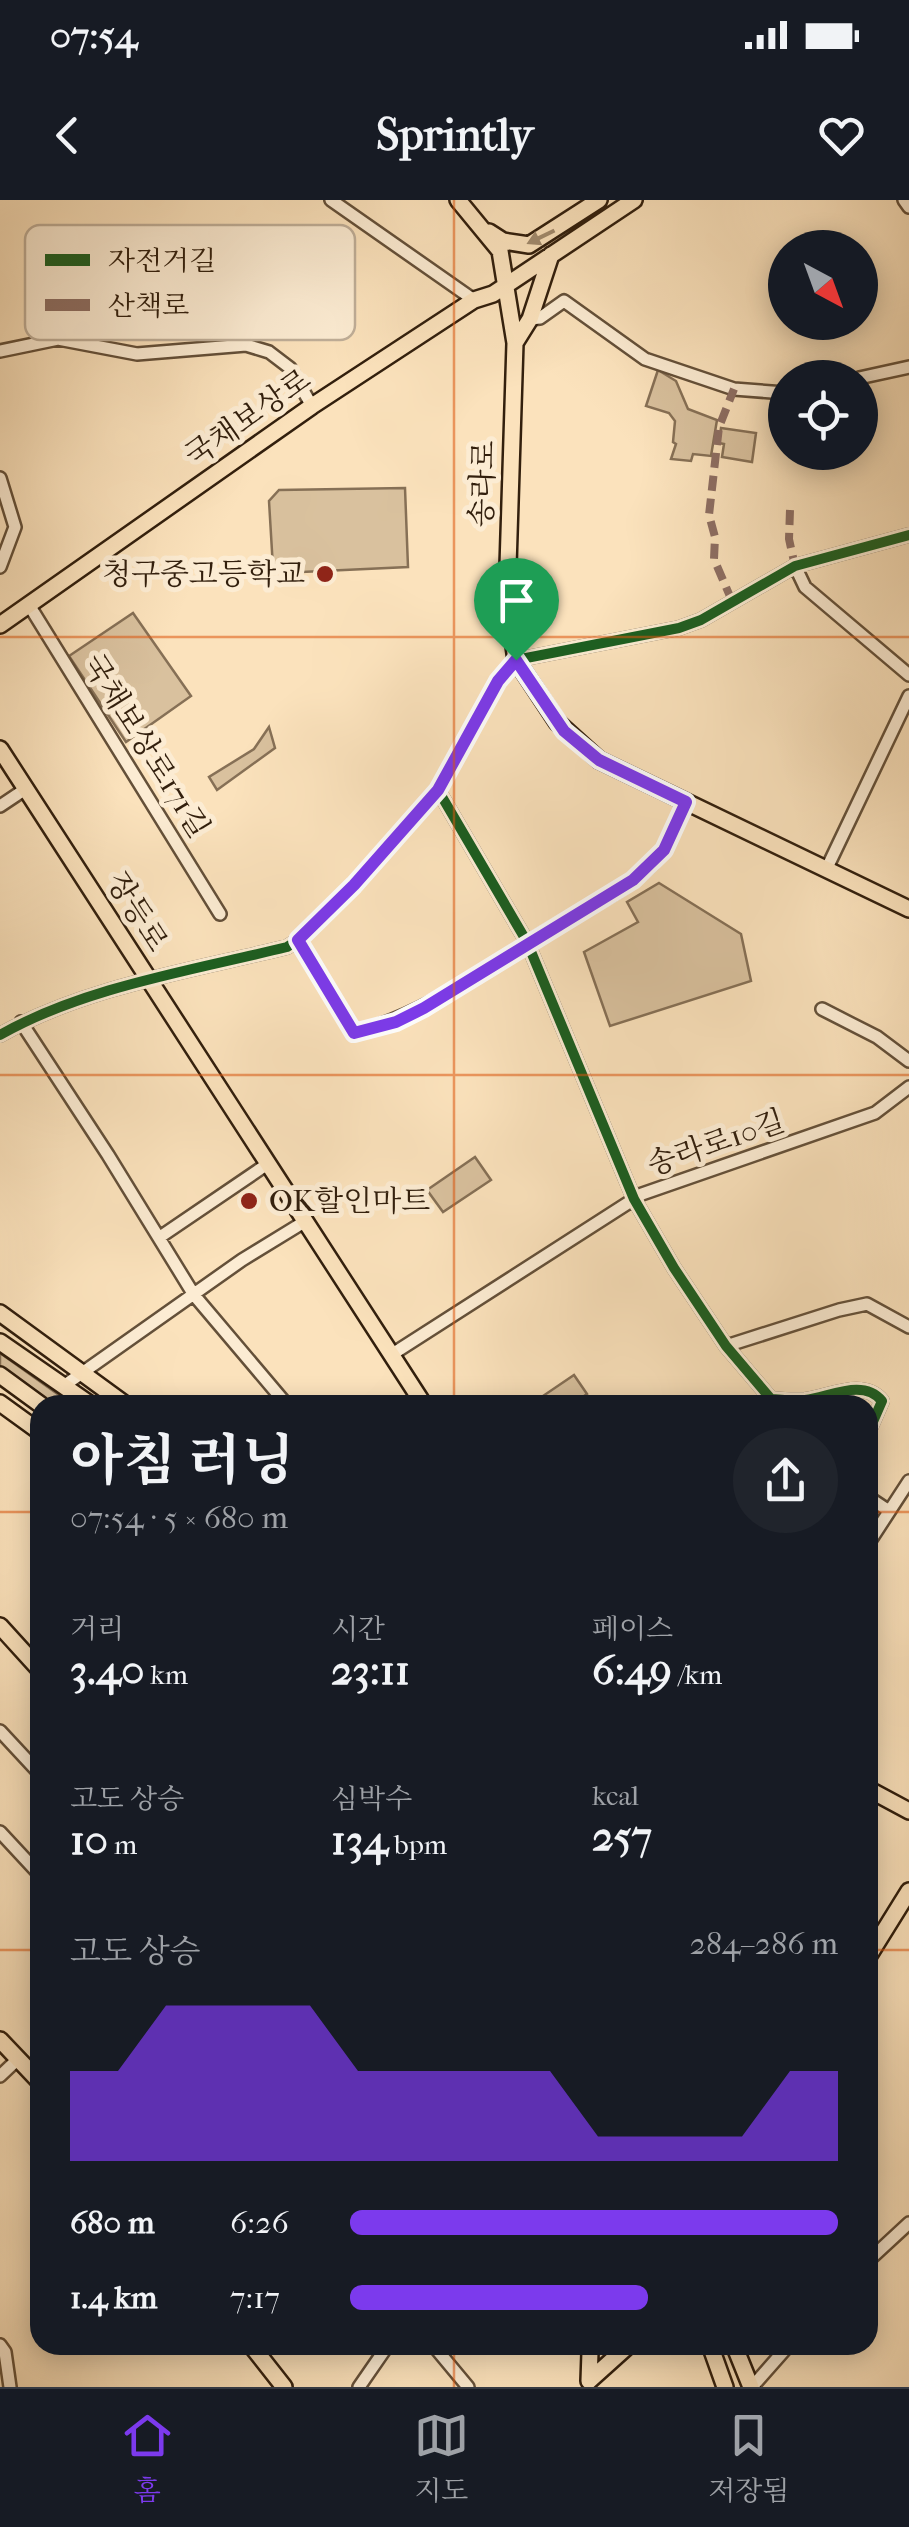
<!DOCTYPE html>
<html lang="ko">
<head>
<meta charset="utf-8">
<style>
	:root { --surface:#171b24; --page:#20242c; --text:#f1f3f6; --muted:#9ea1a6; --line:#363941; --accent:#7c3aed }
	body { margin:0; font-family:"IM FELL French Canon","Noto Serif KR",serif; background:var(--page); color:var(--text); height:100vh; display:flex; flex-direction:column; font-size:38px; white-space:nowrap }
	* { box-sizing:border-box; margin:0 }
	p { font-size:32px; color:var(--muted) }
	.icon { flex:none; width:55px; height:55px; fill:none; stroke:currentColor; stroke-width:2; stroke-linecap:round; stroke-linejoin:round }
	.map { position:relative; flex:1; overflow:hidden }
	.drawer { position:absolute; left:30px; top:1195px; width:848px; height:960px; display:flex; flex-direction:column; background:var(--surface); border-radius:30px; box-shadow:0 5px 25px #0003 }
	.drawer>* { flex:none }
	.needle { width:65px; rotate:139deg }
	.fabs { position:absolute; left:768px; top:30px; display:grid; gap:20px }
	.fabs a { display:grid; place-items:center; width:110px; height:110px; border-radius:50%; background:var(--surface); box-shadow:0 5px 25px #0003; font-size:50px }
	.pin { position:absolute; display:grid; place-items:center; width:85px; height:85px; color:#fff; margin:-102px -42px; border-radius:50% 50% 50% 0; rotate:-45deg; box-shadow:0 0 10px #0007 }
	.pin .icon { rotate:45deg }
	.round { display:grid; place-items:center; flex:none; width:105px; height:105px; border-radius:52px; background:var(--page) }
	.overview { display:flex; align-items:center; justify-content:space-between; height:170px; padding:0 40px }
	h1 { font-size:55px; font-weight:700; line-height:75px }
	.figures { display:grid; grid-template-columns:repeat(3,1fr); gap:15px; height:170px; padding:10px 40px }
	.figures div { display:grid; align-content:center }
	.figures b { font-size:42px; font-weight:700 }
	.figures small { font-size:28px; font-weight:400 }
	.figures p { font-size:28px }
	.chart { height:280px; padding:20px 40px }
	.chart p { display:flex; justify-content:space-between }
	.chart svg { width:100%; height:180px; margin-top:10px; fill:var(--accent); opacity:.7 }
	ul { padding:0 40px; list-style:none; font-size:32px }
	li { display:grid; grid-template-columns:160px 120px 1fr; align-items:center; height:75px }
	li i { height:25px; border-radius:12px; background:var(--accent) }
	.status { display:flex; justify-content:space-between; align-items:center; height:70px; padding:0 50px; background:var(--surface); direction:ltr }
	.status svg { height:28px; fill:currentColor }
	header { display:flex; justify-content:space-between; align-items:center; height:130px; padding:0 40px; background:var(--surface); font-size:45px; font-weight:700 }
	.menu { display:flex; justify-content:space-around; align-items:center; height:140px; border-top:2px solid var(--line); background:var(--surface); font-size:28px; color:var(--muted) }
	.menu a { display:grid; justify-items:center; gap:5px }
	.menu .active { color:var(--accent) }
	.map>svg:first-child { display:block }
</style>
</head>
<body>
<div class="status"><b>07:54</b><svg viewBox="0 0 49 12"><path d="M0 12V9h3v3zM5 12V6h3v6zM10 12V3h3v9zM15 12V0h3v12zM26 1h20v11H26zM47 4h2v5h-2z"/></svg></div>
<header><svg class="icon" aria-label="back" viewBox="0 0 24 24"><path d="M15 5l-7 7 7 7"/></svg>Sprintly<svg class="icon" aria-label="heart" viewBox="0 0 24 24"><path d="M12 20l-8-8c-3-5 5-10 8-4 3-6 11-1 8 4z"/></svg></header>
<div class="map">
<svg width="909" height="2187" viewBox="0 0 909 2187">
	<rect width="100%" height="100%" fill="#fbe2bc"/>
	<filter id="stains"><feTurbulence type="fractalNoise" baseFrequency=".002" numOctaves="4"/><feColorMatrix values="0 0 0 0 .2 0 0 0 0 .09 0 0 0 0 .02 0 0 0 .5 -.17"/></filter>
	<radialGradient id="worn" r=".72"><stop offset=".6" stop-color="#630" stop-opacity="0"/><stop offset="1" stop-color="#630" stop-opacity=".3"/></radialGradient>
	<path fill="#d9c19e" stroke="#867056" stroke-width="2.5" d="M658,170L676,181L688,209L717,220L711,256L693,254L691,261L671,259L676,244L673,242L675,221L669,213L646,206Z
		M721,228L756,233L752,262L722,257L724,244L719,243Z
		M405,288L408,367L280,373L273,368L269,301L279,290Z
		M133,413L191,496L126,542L69,456Z
		M269,527L275,548L217,590L209,577L254,549Z
		M659,683L741,734L751,781L610,826L584,752L638,722L627,702Z
		M475,957L491,980L443,1012L427,990Z
		M0,1153L73,1205H54L0,1166Z
		M574,1175L587,1194L571,1205H540L537,1200Z"/>
	<g fill="none" stroke-linecap="round" stroke-linejoin="round">
		<defs>
			<path id="minor" d="M331,0L474,100
				M904,0L909,7
				M530,119L540,118L564,101L645,159L734,189L785,193
				M0,151L58,139L137,154L246,145L269,152L290,168L312,206
				M859,178L909,167
				M0,278L15,327L0,367
				M795,366L805,387L909,475
				M29,405L220,714
				M438,590L527,742L634,999L674,1068L726,1146L771,1199C782,1200 794,1201 805,1200C830,1197 863,1178 882,1201L868,1233
				M0,606L27,588
				M826,670L909,496
				M298,740L354,833C431,812 483,769 550,729C582,710 621,694 648,668C667,651 675,625 686,602
				M822,809L877,837L909,861
				M21,822L108,955L194,1095L287,1205
				M0,835C84,787 194,770 287,747L298,740L354,685L438,590L498,481L516,460L679,428L701,420L795,366L909,335
				M160,1037L266,965
				M726,1146L839,1110L867,1104L909,1127
				M391,1155L642,994L875,913L909,887
				M65,1185L242,1060L304,1022
				M868,1297L889,1311
				M868,1344L909,1281
				M0,1531L40,1574
				M0,1632L40,1675
				M0,1876L18,1859
				M868,2061L909,2023
				M0,2145L5,2152L10,2187
				M433,2145L468,2187
				M359,2187L388,2145
				M752,2187L789,2145"/>
			<path id="major" d="M458,0L500,51L515,143L507,398L516,460L557,522L599,560L909,709
				M489,32L503,41L529,45L599,0
				M515,143L530,119L551,55
				M0,425L312,206L474,100L493,94L634,0
				M0,549L424,1205
				M0,1113L126,1205
				M0,1142L91,1205
				M0,1175L41,1205
				M0,1203L40,1232
				M0,1426L40,1470
				M868,1589L909,1611
				M868,1757L909,1691
				M0,1840L40,1882
				M251,2145L284,2187
				M710,2145L725,2187
				M734,2145L751,2187
				M589,2181L629,2145
				M589,2181L590,2152L594,2145"/>
		</defs>
		<use href="#minor" stroke="#645039" stroke-width="16"/>
		<use href="#major" stroke="#321f0d" stroke-width="20"/>
		<use href="#minor" stroke="#fcecd3" stroke-width="11"/>
		<use href="#major" stroke="#fbe2bc" stroke-width="15"/>
		<path stroke="#8d6e63" stroke-width="8" stroke-dasharray="15 8" stroke-linecap="butt" d="M790,310L789,339L795,366
			M732,401L714,359L715,337L709,315L719,227L734,189"/>
		<defs>
			<path id="cycleway" d="M438,590L527,742L634,999L674,1068L726,1146L771,1199C782,1200 794,1201 805,1200C830,1197 863,1178 882,1201L868,1233
				M0,835C84,787 194,770 287,747L298,740L354,685L438,590L498,481L516,460L679,428L701,420L795,366L909,335"/>
		</defs>
		<use href="#cycleway" stroke="#fcecd3" stroke-width="16"/>
		<use href="#cycleway" stroke="#1b5e20" stroke-width="10"/>
	</g>
	<defs><path id="oneway-solid" d="M-6-.8H1V-3.2L6.5 0L1 3.2V.8H-6Z" transform="scale(2.5)"/></defs>
	<use fill="#a18a6d" href="#oneway-solid" transform="translate(541 37) rotate(154)"/>
	<g fill="none" stroke-linecap="round" stroke-linejoin="round">
		<defs>
			<path id="route" d="M516,460L564,531L599,560L686,602L664,650L633,680L424,808L396,822L354,833L298,740L354,685L438,590L498,481Z"/>
		</defs>
		<use href="#route" stroke="#fff" stroke-width="20"/>
		<use href="#route" stroke="#7c3aed" stroke-width="12"/>
	</g>
	<path fill="none" stroke="#df560c" stroke-width="2.5" stroke-opacity="0.55" d="M454,0V1205M0,437H909M0,875H909M0,1312H40M868,1312H909M0,1750H40M868,1750H909M454,2145V2187"/>
	<g fill="#8f2418" stroke="#fcecd3" stroke-width="4">
		<circle cx="325" cy="374" r="10"/>
		<circle cx="249" cy="1001" r="10"/>
	</g>
	<g text-anchor="middle" dominant-baseline="central" stroke-width="10" stroke-linejoin="round" paint-order="stroke">
		<g font-size="30" fill="#321f0d" stroke="#fcecd3">
			<text transform="translate(248 218) rotate(-35)">국채보상로</text>
			<text transform="translate(483 284) rotate(-88)">송라로</text>
			<text transform="translate(146 546) rotate(58)">국채보상로171길</text>
			<text transform="translate(137 712) rotate(58)">장등로</text>
			<text transform="translate(716 943) rotate(-19)">송라로10길</text>
		</g>
		<g font-size="30" fill="#321f0d" stroke="#fcecd3" text-anchor="end">
			<text x="305" y="374">청구중고등학교</text>
			<text x="269" y="1001" text-anchor="start">OK할인마트</text>
		</g>
	</g>
	<rect x="25" y="25" width="330" height="115" rx="15" fill="#fcecd3" stroke="#bfae98" stroke-width="2.5"/>
	<rect x="45" y="54" width="45" height="12" fill="#1b5e20"/>
	<rect x="45" y="99" width="45" height="12" fill="#8d6e63"/>
	<g font-size="28" fill="#321f0d">
		<text x="108" y="70">자전거길</text>
		<text x="108" y="115">산책로</text>
	</g>
	<rect width="100%" height="100%" filter="url(#stains)"/>
	<rect width="100%" height="100%" fill="url(#worn)"/>
</svg>
<div class="fabs">
<a><svg class="needle" viewBox="-14 -14 28 28"><path d="M0-13l5 13h-10z" fill="#e53935"/><path d="M0 13l5-13h-10z" fill="#9ea1a6"/></svg></a>
<a><svg class="icon" aria-label="locate" viewBox="0 0 24 24"><circle cx="12" cy="12" r="6"/><path d="M12 2v4M12 18v4M2 12h4M18 12h4"/></svg></a>
</div>
<div class="pin" style="left:516px;top:460px;background:#1e9e55"><svg class="icon" aria-label="arrive" viewBox="0 0 24 24"><path d="M6 21V4h12l-3 4 3 4H6"/></svg></div>
<section class="drawer">
<div class="overview"><div><h1>아침 러닝</h1><p>07:54 · 5 × 680 m</p></div><a class="round"><svg class="icon" aria-label="share" viewBox="0 0 24 24"><path d="M12 15V3M7 8l5-5 5 5M5 13v7h14v-7"/></svg></a></div>
<div class="figures">
<div><p>거리</p><b>3.40<small> km</small></b></div>
<div><p>시간</p><b>23:11</b></div>
<div><p>페이스</p><b>6:49<small> /km</small></b></div>
</div>
<div class="figures">
<div><p>고도 상승</p><b>10<small> m</small></b></div>
<div><p>심박수</p><b>134<small> bpm</small></b></div>
<div><p>kcal</p><b>257</b></div>
</div>
<div class="chart"><p><span>고도 상승</span>284–286 m</p>
<svg viewBox="0 0 160 44" preserveAspectRatio="none"><path d="M0 44V22L10 22L20 6L30 6L40 6L50 6L60 22L70 22L80 22L90 22L100 22L110 38L120 38L130 38L140 38L150 22L160 22V44z"/></svg>
</div>
<ul>
<li><b>680 m</b>6:26<i style="width:100%"></i></li>
<li><b>1.4 km</b>7:17<i style="width:61%"></i></li>
</ul>
</section>
</div>
<nav class="menu">
<a class="active"><svg class="icon" aria-label="home" viewBox="0 0 24 24"><path d="M3 11l9-7 9 7M6 9v11h12V9"/></svg>홈</a>
<a><svg class="icon" aria-label="map" viewBox="0 0 24 24"><path d="M3 6l6-2 6 2 6-2v14l-6 2-6-2-6 2zM9 4v14M15 6v14"/></svg>지도</a>
<a><svg class="icon" aria-label="saved" viewBox="0 0 24 24"><path d="M7 4h10v16l-5-4-5 4z"/></svg>저장됨</a>
</nav>
</body>
</html>
